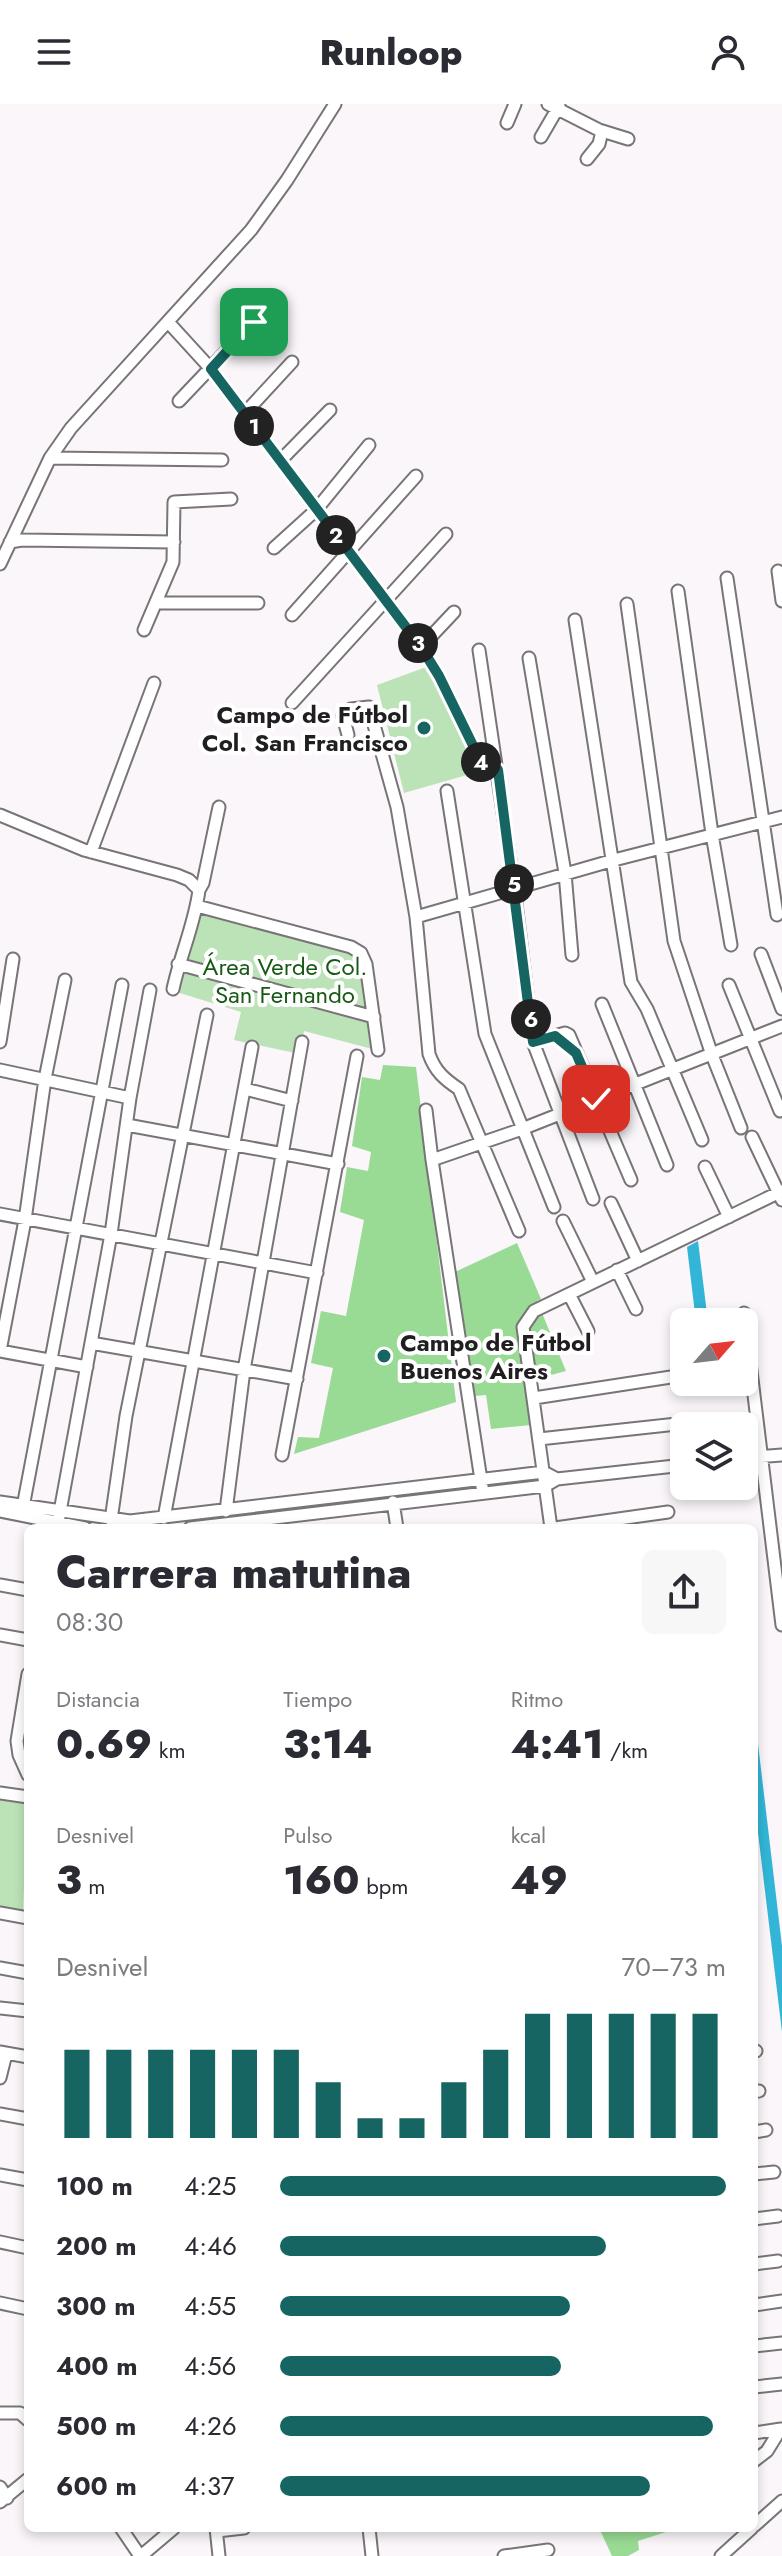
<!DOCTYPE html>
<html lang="es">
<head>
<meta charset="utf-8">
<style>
	:root { --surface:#fff; --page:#f7f7f7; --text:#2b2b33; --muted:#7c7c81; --accent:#176562 }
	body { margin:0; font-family:Jost,sans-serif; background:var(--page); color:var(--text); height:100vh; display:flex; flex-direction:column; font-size:30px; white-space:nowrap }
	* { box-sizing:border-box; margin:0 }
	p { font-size:26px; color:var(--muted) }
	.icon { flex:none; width:44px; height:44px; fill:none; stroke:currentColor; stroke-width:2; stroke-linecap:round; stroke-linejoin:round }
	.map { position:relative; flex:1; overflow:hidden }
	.side { position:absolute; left:24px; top:1420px; width:734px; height:1008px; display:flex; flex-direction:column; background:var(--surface); border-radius:12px; box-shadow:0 4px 12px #0003 }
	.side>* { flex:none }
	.needle { width:52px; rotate:62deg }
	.buttons { position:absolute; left:670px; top:1204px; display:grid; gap:16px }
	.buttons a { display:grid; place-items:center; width:88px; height:88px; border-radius:12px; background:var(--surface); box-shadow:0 4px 12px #0003; font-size:40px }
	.pin { position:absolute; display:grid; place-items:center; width:68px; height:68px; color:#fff; margin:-34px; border-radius:16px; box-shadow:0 4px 12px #0006 }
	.km { position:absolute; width:40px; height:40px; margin:-20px; border-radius:50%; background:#222; color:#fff; font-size:22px; line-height:40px; text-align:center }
	.round { display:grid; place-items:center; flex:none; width:84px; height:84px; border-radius:12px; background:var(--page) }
	.summary { display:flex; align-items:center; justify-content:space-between; height:136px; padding:0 32px }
	h1 { font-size:44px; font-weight:800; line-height:60px }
	.stats { display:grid; grid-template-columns:repeat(3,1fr); gap:12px; height:136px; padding:8px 32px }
	.stats div { display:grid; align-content:center }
	.stats b { font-size:40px; font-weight:800 }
	.stats small { font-size:22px; font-weight:400 }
	.stats p { font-size:22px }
	.chart { height:224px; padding:16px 32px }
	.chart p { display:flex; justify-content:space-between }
	.chart svg { width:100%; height:144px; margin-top:8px; stroke:var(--accent); stroke-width:6 }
	ul { padding:0 32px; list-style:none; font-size:26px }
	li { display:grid; grid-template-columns:128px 96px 1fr; align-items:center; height:60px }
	li i { height:20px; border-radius:10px; background:var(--accent) }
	header { display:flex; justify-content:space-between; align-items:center; height:104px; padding:0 32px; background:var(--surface); font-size:36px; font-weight:800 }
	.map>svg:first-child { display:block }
</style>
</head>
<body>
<header><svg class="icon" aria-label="menu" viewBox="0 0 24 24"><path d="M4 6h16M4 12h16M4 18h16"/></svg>Runloop<svg class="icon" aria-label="person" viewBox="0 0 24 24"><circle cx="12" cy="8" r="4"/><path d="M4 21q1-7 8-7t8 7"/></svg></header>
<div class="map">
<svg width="782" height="2452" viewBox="0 0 782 2452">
	<rect width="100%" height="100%" fill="#faf6fa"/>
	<path fill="#bce3b8" d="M429,562L481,667L404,689L377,581Z
		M194,797L319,828L366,845L376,946L304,927L300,950L234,936L241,908L167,885Z
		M0,1685L28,1690L23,1807L0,1803Z"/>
	<path fill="#99db94" d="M383,961L416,963L456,1298L294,1350L298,1333L319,1334L333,1264L311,1259L321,1207L346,1212L364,1116L340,1108L347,1063L368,1067L371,1048L352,1042L362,973L380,976Z
		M517,1139L541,1195L537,1197L566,1267L525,1278L531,1321L491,1325L486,1291L475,1292L455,1168Z
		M599,2424H665L666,2428L638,2437L639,2446L628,2452H612Z"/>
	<path fill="#32b5d6" d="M698,1137L708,1218H696L687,1143Z
		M754,1606L782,1842V1928L754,1696Z"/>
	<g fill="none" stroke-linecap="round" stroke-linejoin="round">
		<defs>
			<path id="minor" d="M548,0L599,26L628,35
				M507,19L515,0
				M541,33L559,2
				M587,55L599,40L602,27
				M169,219L211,265L421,543L439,572L484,664L498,666
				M179,297L254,218
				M245,309L292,258
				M50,354L222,356
				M280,357L330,306
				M10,438L22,436L174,438
				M274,444L316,406L369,341
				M0,460L50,354L71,324L251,126L287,76L335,0
				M778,467L782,497
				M727,474L777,811
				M678,487L712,730L731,841
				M156,499H258
				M627,500L674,837L712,951L741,1024
				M292,511L416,372
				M575,516L631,878L647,905L702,1036
				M144,526L173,458L174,398L231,395
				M421,543L454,508
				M479,546L514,783L533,938L593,1095
				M529,554L565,769L572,851
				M292,599L446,430
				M348,631L343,612L351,605L369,603L397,703L416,813L429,950C435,967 444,975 459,985L519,1127
				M447,687L485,930L554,1103
				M0,711L84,746L177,771L189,776L199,786C195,819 180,852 173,885
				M91,748L154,579
				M199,786L203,779L219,703
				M197,802L351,843L361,849L366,860L378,946
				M416,813L614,756L782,713
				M761,850L782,905
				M178,860L374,913
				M729,881L780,1007
				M602,900L667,1061
				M0,938L13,855
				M533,938L565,929L569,931L631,1076
				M0,966L130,994
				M245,985L292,997
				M426,1006L432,1056
				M127,1021L338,1060
				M752,1033L782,1096
				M705,1063L729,1113
				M611,1099L638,1157
				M0,1110L317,1169
				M563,1117L593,1178
				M617,1166L636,1205
				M569,1190L588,1227
				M744,1209L782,1521
				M91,1239L297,1275
				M0,1247L25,1116L45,975L65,876
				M0,1247L87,1263
				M534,1294L684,1271
				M539,1335L686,1319
				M282,1351L357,952
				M744,1354L782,1351
				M483,1389L432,1056L522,1025L782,922
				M0,1398L130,1417L544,1368L557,1375
				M393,1398L397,1424
				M23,1403L122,881
				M0,1407L85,1424
				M226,1407L244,1266L302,938
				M164,1414L252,943
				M111,1416L126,1312L207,911
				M57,1424L111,1130L130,994L150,886
				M190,1424L545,1382L557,1375L684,1361
				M551,1424L523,1223L534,1207L782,1087
				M555,1424L668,1408
				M0,1481L28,1486
				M0,1531L28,1536
				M28,1570L17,1637L19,1651L28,1671
				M0,1689L28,1693
				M0,1809L28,1814
				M0,1864L28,1869
				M0,1904L28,1907
				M754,1947H756
				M0,1948L28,1953
				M0,1974L6,1950
				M754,1988L759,1987
				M0,2010L28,2015
				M754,2028L766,2026
				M754,2070L774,2068
				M0,2071L28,2076
				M754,2115L778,2112
				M0,2138L28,2144
				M754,2160L778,2157
				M0,2199L28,2205
				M754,2201L782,2197
				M754,2242L782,2239
				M754,2283L782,2280
				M0,2309H20L28,2316
				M754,2329L781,2325
				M754,2357L767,2347L780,2326L782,2328
				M0,2383L7,2394
				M0,2398L28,2375
				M754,2422L782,2397
				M121,2424L140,2452
				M216,2424L219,2452
				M369,2424L372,2452
				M217,2427L244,2424
				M141,2452L174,2424
				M504,2452L548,2446
				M721,2452L752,2424"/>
		</defs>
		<use href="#minor" stroke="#787478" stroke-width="15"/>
		<use href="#minor" stroke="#fff" stroke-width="11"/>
	</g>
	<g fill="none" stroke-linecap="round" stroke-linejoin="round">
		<defs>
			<path id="route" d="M254,218L211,265L421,543L439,572L484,664L498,666L533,938L555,932L576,949L596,995"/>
		</defs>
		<use href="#route" stroke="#fff" stroke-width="16"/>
		<use href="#route" stroke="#176562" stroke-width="10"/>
	</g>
	<g fill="#176562" stroke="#fff" stroke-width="3">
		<circle cx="424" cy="624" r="8"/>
		<circle cx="384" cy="1252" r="8"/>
	</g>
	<g text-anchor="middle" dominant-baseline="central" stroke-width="8" stroke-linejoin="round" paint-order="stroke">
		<g font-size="24" font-weight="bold" fill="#201e20" stroke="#fff" text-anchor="end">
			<text x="408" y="610">Campo de Fútbol<tspan x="408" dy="28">Col. San Francisco</tspan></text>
			<text x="400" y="1238" text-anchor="start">Campo de Fútbol<tspan x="400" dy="28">Buenos Aires</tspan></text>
		</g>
		<g font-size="24" fill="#185916" stroke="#fff">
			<text x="285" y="862">Área Verde Col.<tspan x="285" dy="28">San Fernando</tspan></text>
		</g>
	</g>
</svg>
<div class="buttons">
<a><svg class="needle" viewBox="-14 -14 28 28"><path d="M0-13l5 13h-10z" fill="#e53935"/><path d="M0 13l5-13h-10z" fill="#7c7c81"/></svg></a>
<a><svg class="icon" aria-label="layers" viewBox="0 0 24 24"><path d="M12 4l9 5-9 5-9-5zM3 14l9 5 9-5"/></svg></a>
</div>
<div class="pin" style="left:254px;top:218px;background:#1e9e55"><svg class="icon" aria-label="arrive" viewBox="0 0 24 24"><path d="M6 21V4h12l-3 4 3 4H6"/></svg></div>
<div class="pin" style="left:596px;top:995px;background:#d93025"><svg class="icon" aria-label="check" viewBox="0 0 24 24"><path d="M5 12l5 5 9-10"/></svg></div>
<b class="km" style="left:254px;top:322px">1</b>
<b class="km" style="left:336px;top:431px">2</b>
<b class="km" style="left:418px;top:539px">3</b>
<b class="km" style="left:481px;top:658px">4</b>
<b class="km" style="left:514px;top:780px">5</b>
<b class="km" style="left:531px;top:915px">6</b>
<section class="side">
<div class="summary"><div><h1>Carrera matutina</h1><p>08:30</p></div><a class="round"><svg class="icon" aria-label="share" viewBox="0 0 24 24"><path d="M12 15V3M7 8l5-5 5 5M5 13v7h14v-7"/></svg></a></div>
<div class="stats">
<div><p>Distancia</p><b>0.69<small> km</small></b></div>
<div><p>Tiempo</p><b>3:14</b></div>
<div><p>Ritmo</p><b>4:41<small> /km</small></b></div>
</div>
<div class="stats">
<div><p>Desnivel</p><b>3<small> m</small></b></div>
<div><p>Pulso</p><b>160<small> bpm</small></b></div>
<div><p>kcal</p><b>49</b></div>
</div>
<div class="chart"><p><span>Desnivel</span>70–73 m</p>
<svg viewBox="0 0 160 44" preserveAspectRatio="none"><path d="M5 44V17M15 44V17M25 44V17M35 44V17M45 44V17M55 44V17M65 44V27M75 44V38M85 44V38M95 44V27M105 44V17M115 44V6M125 44V6M135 44V6M145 44V6M155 44V6"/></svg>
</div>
<ul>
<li><b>100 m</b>4:25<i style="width:100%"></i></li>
<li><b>200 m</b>4:46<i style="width:73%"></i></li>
<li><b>300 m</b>4:55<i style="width:65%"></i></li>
<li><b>400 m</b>4:56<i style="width:63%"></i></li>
<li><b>500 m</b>4:26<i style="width:97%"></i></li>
<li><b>600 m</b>4:37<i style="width:83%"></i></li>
</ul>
</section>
</div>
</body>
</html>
